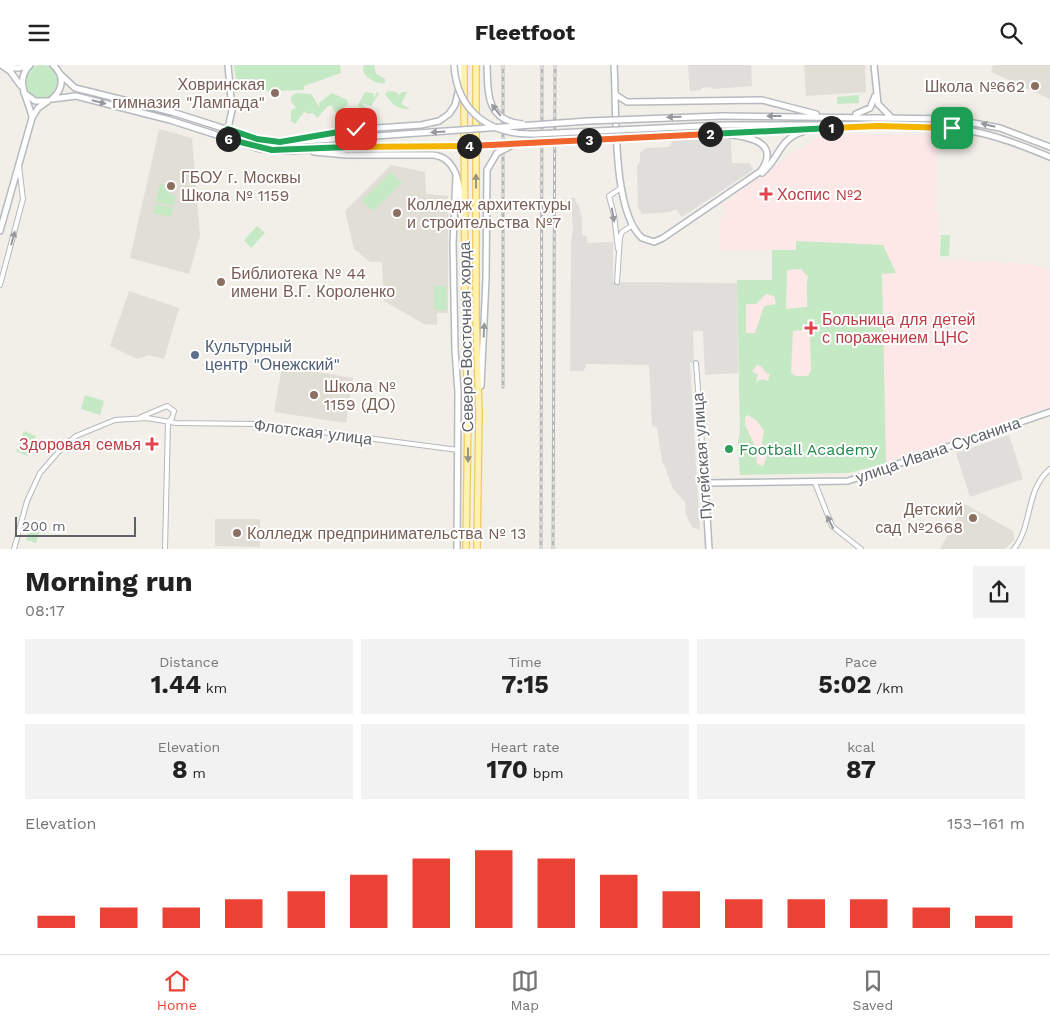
<!DOCTYPE html>
<html lang="en">
<head>
<meta charset="utf-8">
<style>
	:root { --surface:#fff; --page:#f2f2f2; --text:#222; --muted:#767676; --line:#e0e0e0; --accent:#ea4335 }
	body { margin:0; font-family:"Work Sans",sans-serif; background:var(--page); color:var(--text); height:100vh; display:flex; flex-direction:column; font-size:19px; white-space:nowrap }
	* { box-sizing:border-box; margin:0 }
	p { font-size:16px; color:var(--muted) }
	.icon { flex:none; width:28px; height:28px; fill:none; stroke:currentColor; stroke-width:2; stroke-linecap:round; stroke-linejoin:round }
	.map { position:relative; height:484px; overflow:hidden }
	.panel { display:flex; flex-direction:column; background:var(--surface); flex:1 }
	.panel>* { flex:none }
	.scale { position:absolute; left:15px; bottom:12px; width:121px; box-sizing:border-box; padding-left:5px; border:2px solid #5f6368; border-top:0; font-size:14px; line-height:18px; white-space:nowrap; color:#5f6368; -webkit-text-stroke:4px #fff; paint-order:stroke }
	.pin { position:absolute; display:grid; place-items:center; width:42px; height:42px; color:#fff; margin:-21px; border-radius:10px; box-shadow:0 2px 8px #0006 }
	.km { position:absolute; width:25px; height:25px; margin:-12px; border-radius:50%; background:#222; color:#fff; font-size:14px; line-height:25px; text-align:center }
	.round { display:grid; place-items:center; flex:none; width:52px; height:52px; border-radius:0px; background:var(--page) }
	.overview { display:flex; align-items:center; justify-content:space-between; height:85px; padding:0 25px }
	h1 { font-size:28px; font-weight:700; line-height:38px }
	.stats { display:grid; grid-template-columns:repeat(3,1fr); gap:8px; height:85px; padding:5px 25px }
	.stats div { display:grid; align-content:center; border-radius:0px; background:var(--page); text-align:center }
	.stats b { font-size:25px; font-weight:700 }
	.stats small { font-size:14px; font-weight:400 }
	.stats p { font-size:14px }
	.chart { height:140px; padding:10px 25px }
	.chart p { display:flex; justify-content:space-between }
	.chart svg { width:100%; height:90px; margin-top:5px; stroke:var(--accent); stroke-width:6 }
	header { display:flex; justify-content:space-between; align-items:center; height:65px; padding:0 25px; background:var(--surface); font-size:22px; font-weight:700 }
	.tab-bar { display:flex; justify-content:space-around; align-items:center; height:70px; border-top:1px solid var(--line); background:var(--surface); font-size:14px; color:var(--muted) }
	.tab-bar a { display:grid; justify-items:center; gap:2px }
	.tab-bar .selected { color:var(--accent) }
	.map>svg:first-child { display:block }
</style>
</head>
<body>
<header><svg class="icon" aria-label="menu" viewBox="0 0 24 24"><path d="M4 6h16M4 12h16M4 18h16"/></svg>Fleetfoot<svg class="icon" aria-label="search" viewBox="0 0 24 24"><circle cx="10" cy="10" r="6"/><path d="M15 15l6 6"/></svg></header>
<div class="map">
<svg width="1050" height="484" viewBox="0 0 1050 484">
	<rect width="100%" height="100%" fill="#f1efe8"/>
	<path fill="#e0deda" d="M688,0H751L752,21L712,24L711,22L701,23V25L690,26Z
		M731,74L732,98H750L753,105L682,152L676,144L670,147L642,149L638,142L637,101L640,96V88L646,83L669,82L673,75Z
		M571,133H575L576,138L578,139L582,152V170L587,171V178L613,177V217L737,218L738,308L705,310L703,266H693L694,298H690L700,465L692,462L686,450L685,437L673,424L664,399L662,397L657,362L652,361L649,300L586,299L584,306H570L571,176L573,165Z
		M1009,370L1023,414L970,432L956,388Z"/>
	<path fill="#e1ded6" d="M804,0H865L866,27L806,31Z
		M993,0H1050V34L991,7Z
		M159,64L192,73L200,170L189,209L130,193Z
		M391,100L425,107L426,129L448,131V248H437V260L424,259L384,236L382,197H370L354,184L345,146Z
		M129,226L179,243L164,294L149,290L137,294L110,281Z
		M282,301L353,313L346,358L274,347Z
		M965,439L1013,466L1014,475L1005,484H940Z
		M215,454H260V482L215,481Z"/>
	<path fill="#fce8e6" d="M824,69L938,70L936,149H939V194L1032,199L1050,206V341L886,398L849,408L740,410L738,376L740,368L737,215H772V185H720L718,153L724,152L723,139L790,90Z"/>
	<path fill="#c5e8c5" fill-rule="evenodd" d="M234,0H340L341,8L304,21V25L238,27Z
		M364,0H374L376,9L385,14V18C377,20 366,13 363,6Z
		M25 17a17 17 0 1 1 34 0a17 17 0 1 1-34 0Z
		M388,26L396,27L399,30L402,27H407L401,39L410,44C399,46 391,38 385,29Z
		M365,27L373,28L374,33L377,27L379,29L371,41L362,38L366,43L362,45L358,40Z
		M296,28L311,29L320,43L319,38L332,28L347,35L348,39L337,50L332,42L334,41H328L317,53L313,48L307,49L305,46L295,59L291,56V45L296,43L291,36V32Z
		M859,30V38L837,39V32Z
		M391,107L402,118L373,146L362,135Z
		M160,119L171,121L169,129L176,131L174,141L156,137Z
		M156,139L173,143L171,152L153,148Z
		M257,161L265,168L251,183L244,175Z
		M941,170H950L949,191H940Z
		M796,176L883,180L896,208L882,209L886,398L849,408L740,410L738,376L740,368L737,215H772V185H796ZM801,204L808,212C805,223 808,231 807,242L786,244L787,205ZM766,229L774,231L776,239L764,241L755,268H746V239H756ZM803,265L810,269L811,305L808,311H796L791,308L793,266ZM757,300L761,301L766,308L770,309L768,316L762,314L756,317L758,310L752,306ZM748,350L757,356L764,366L762,377L767,392L763,401L757,399L755,381L745,360V352Z
		M434,221H446L447,245H434Z
		M85,330L104,336L100,350L81,344Z
		M24,366L36,371L28,391L16,386Z
		M32,457L41,460L36,478L26,475Z"/>
	<g fill="none" stroke-linecap="round" stroke-linejoin="round">
		<defs>
			<path id="street" d="M618,184L614,150L609,131L621,123
				M617,217L620,172L622,167L633,160
				M0,220L23,134L19,101
				M696,298L705,418
				M141,352L167,341L174,346L172,353L168,357
				M815,418L832,461L861,484
				M14,484L27,436L40,408L61,384L76,371L115,355L147,353L176,358L260,359L458,385
				M165,484L168,357
				M1014,484C1033,460 1025,425 1050,404"/>
			<path id="secondary" d="M1,0L10,6L21,21
				M30,0C14,16 28,33 32,52
				M53,0C64,10 64,23 53,33
				M614,0C617,42 611,145 642,173L654,177L663,173L761,106C782,75 744,71 723,69
				M874,0L878,39L890,51
				M6,2L19,3L29,0
				M60,9L75,23L172,47L257,74L289,77L347,73
				M24,28L35,36H46
				M616,30L627,37L762,35L816,49
				M52,34L76,31L170,55L260,84L291,86L347,82
				M856,49L870,43L875,31
				M722,51L952,54L1000,63L1050,82
				M723,60H850
				M740,68C813,64 895,53 966,65C996,70 1023,81 1050,92
				M673,70L724,69
				M226,73L232,45L228,0
				M305,73L362,64L421,60L439,56L449,49L455,40L459,24L460,0
				M314,87L347,90H433C464,93 460,138 462,161
				M762,108C780,93 778,75 802,67
				M456,111L453,179L455,285L458,327L457,484
				M0,166L32,53L38,43L48,36
				M481,321L486,214
				M709,484L705,418L848,416L1050,347"/>
			<path id="primary" d="M464,0L465,254L468,348L466,484
				M476,0V254L479,349L477,484"/>
		</defs>
		<use href="#street" stroke="#b5b8bc" stroke-width="6"/>
		<use href="#secondary" stroke="#b6babf" stroke-width="8"/>
		<use href="#primary" stroke="#f2c960" stroke-width="8"/>
		<use href="#street" stroke="#fff" stroke-width="4"/>
		<use href="#secondary" stroke="#fff" stroke-width="5"/>
		<use href="#primary" stroke="#fff2af" stroke-width="5.5"/>
		<defs>
			<path id="rail" d="M503,0V322
				M541,484L542,0
				M553,484L555,0"/>
		</defs>
		<use href="#rail" stroke="#b6b7b8" stroke-width="3"/>
		<use href="#rail" stroke="#fff" stroke-width="1" stroke-dasharray="4" stroke-linecap="butt"/>
		<defs>
			<path id="secondary-bridge" d="M454,0C457,47 490,70 534,69L723,60
				M487,0C488,29 486,56 523,59
				M347,73L588,56L722,51
				M347,82L485,80L673,70
				M486,214L487,105L497,88L511,81"/>
		</defs>
		<use href="#secondary-bridge" stroke="#b6babf" stroke-width="8" stroke-linecap="butt"/>
		<use href="#secondary-bridge" stroke="#fff" stroke-width="5"/>
	</g>
	<defs><path id="oneway-solid" d="M-6-.8H1V-3.2L6.5 0L1 3.2V.8H-6Z" transform="scale(1.25)"/></defs>
	<g fill="#979a9d">
		<use href="#oneway-solid" transform="translate(99 37) rotate(14)"/>
		<use href="#oneway-solid" transform="translate(496 45) rotate(-128)"/>
		<use href="#oneway-solid" transform="translate(774 51) rotate(-180)"/>
		<use href="#oneway-solid" transform="translate(674 52) rotate(178)"/>
		<use href="#oneway-solid" transform="translate(988 60) rotate(-166)"/>
		<use href="#oneway-solid" transform="translate(438 67) rotate(176)"/>
		<use href="#oneway-solid" transform="translate(613 150) rotate(80)"/>
		<use href="#oneway-solid" transform="translate(13 173) rotate(-75)"/>
		<use href="#oneway-solid" transform="translate(484 265) rotate(-87)"/>
		<use href="#oneway-solid" transform="translate(830 457) rotate(-116)"/>
	</g>
	<g fill="#979581">
		<use href="#oneway-solid" transform="translate(476 116) rotate(-90)"/>
		<use href="#oneway-solid" transform="translate(468 390) rotate(90)"/>
	</g>
	<g fill="none" stroke-linecap="round" stroke-linejoin="round">
		<defs>
			<path id="split-1" d="M831,63L878,61L952,63"/>
			<path id="split-2" d="M710,69L831,63"/>
			<path id="split-3" d="M589,75L710,69"/>
			<path id="split-4" d="M469,81L589,75"/>
			<path id="split-5" d="M348,82L469,81"/>
			<path id="split-6" d="M228,74L272,85L348,82"/>
			<path id="split-7" d="M228,74L226,73L228,64L257,74L280,77L356,64"/>
		</defs>
		<use href="#split-1" stroke="#fff" stroke-width="10"/>
		<use href="#split-2" stroke="#fff" stroke-width="10"/>
		<use href="#split-3" stroke="#fff" stroke-width="10"/>
		<use href="#split-4" stroke="#fff" stroke-width="10"/>
		<use href="#split-5" stroke="#fff" stroke-width="10"/>
		<use href="#split-6" stroke="#fff" stroke-width="10"/>
		<use href="#split-7" stroke="#fff" stroke-width="10"/>
		<use href="#split-1" stroke="#f5b400" stroke-width="6"/>
		<use href="#split-2" stroke="#22a559" stroke-width="6"/>
		<use href="#split-3" stroke="#f0652b" stroke-width="6"/>
		<use href="#split-4" stroke="#f0652b" stroke-width="6"/>
		<use href="#split-5" stroke="#f5b400" stroke-width="6"/>
		<use href="#split-6" stroke="#22a559" stroke-width="6"/>
		<use href="#split-7" stroke="#22a559" stroke-width="6"/>
	</g>
	<g fill="#8d6e63" stroke="#fff" stroke-width="2">
		<circle cx="1035" cy="21" r="5"/>
		<circle cx="275" cy="28" r="5"/>
		<circle cx="171" cy="121" r="5"/>
		<circle cx="397" cy="148" r="5"/>
		<circle cx="221" cy="217" r="5"/>
		<circle cx="314" cy="330" r="5"/>
		<circle cx="973" cy="453" r="5"/>
		<circle cx="237" cy="468" r="5"/>
	</g>
	<g fill="#e0444e" stroke="#fff" stroke-width="2">
		<path d="M763.5 121.5h5v5h5v5h-5v5h-5v-5h-5v-5h5z"/>
		<path d="M808.5 255.5h5v5h5v5h-5v5h-5v-5h-5v-5h5z"/>
		<path d="M149.5 371.5h5v5h5v5h-5v5h-5v-5h-5v-5h5z"/>
	</g>
	<circle fill="#5c6f8a" stroke="#fff" stroke-width="2" cx="195" cy="290" r="5"/>
	<circle fill="#2e9e5b" stroke="#fff" stroke-width="2" cx="729" cy="384" r="5"/>
	<g text-anchor="middle" dominant-baseline="central" stroke-width="4" stroke-linejoin="round" paint-order="stroke">
		<g font-size="16" fill="#785e54" stroke="#fff" text-anchor="start">
			<text x="265" y="19" text-anchor="end">Ховринская<tspan x="265" dy="18">гимназия "Лампада"</tspan></text>
			<text x="1025" y="21" text-anchor="end">Школа №662</text>
			<text x="181" y="112">ГБОУ г. Москвы<tspan x="181" dy="18">Школа № 1159</tspan></text>
			<text x="407" y="139">Колледж архитектуры<tspan x="407" dy="18">и строительства №7</tspan></text>
			<text x="231" y="208">Библиотека № 44<tspan x="231" dy="18">имени В.Г. Короленко</tspan></text>
			<text x="324" y="321">Школа №<tspan x="324" dy="18">1159 (ДО)</tspan></text>
			<text x="963" y="444" text-anchor="end">Детский<tspan x="963" dy="18">сад №2668</tspan></text>
			<text x="247" y="468">Колледж предпринимательства № 13</text>
		</g>
		<g font-size="16" fill="#be3a42" stroke="#fff" text-anchor="start">
			<text x="777" y="129">Хоспис №2</text>
			<text x="822" y="254">Больница для детей<tspan x="822" dy="18">с поражением ЦНС</tspan></text>
			<text x="141" y="379" text-anchor="end">Здоровая семья</text>
		</g>
		<g font-size="16" fill="#5f6368" stroke="#fff">
			<text transform="translate(466 272) rotate(-91)">Северо-Восточная хорда</text>
			<text transform="translate(313 367) rotate(7)">Флотская улица</text>
			<text transform="translate(938 385) rotate(-19)">улица Ивана Сусанина</text>
			<text transform="translate(702 391) rotate(-94)">Путейская улица</text>
		</g>
		<g font-size="16" fill="#4e5e75" stroke="#fff" text-anchor="start">
			<text x="205" y="281">Культурный<tspan x="205" dy="18">центр "Онежский"</tspan></text>
		</g>
		<g font-size="16" fill="#27864d" stroke="#fff" text-anchor="start">
			<text x="739" y="384">Football Academy</text>
		</g>
	</g>
</svg>
<div class="scale">200 m</div>
<div class="pin" style="left:952px;top:63px;background:#1e9e55"><svg class="icon" aria-label="arrive" viewBox="0 0 24 24"><path d="M6 21V4h12l-3 4 3 4H6"/></svg></div>
<div class="pin" style="left:356px;top:64px;background:#d93025"><svg class="icon" aria-label="check" viewBox="0 0 24 24"><path d="M5 12l5 5 9-10"/></svg></div>
<b class="km" style="left:831px;top:63px">1</b>
<b class="km" style="left:710px;top:69px">2</b>
<b class="km" style="left:589px;top:75px">3</b>
<b class="km" style="left:469px;top:81px">4</b>
<b class="km" style="left:228px;top:74px">6</b>
</div>
<section class="panel">
<div class="overview"><div><h1>Morning run</h1><p>08:17</p></div><a class="round"><svg class="icon" aria-label="share" viewBox="0 0 24 24"><path d="M12 15V3M7 8l5-5 5 5M5 13v7h14v-7"/></svg></a></div>
<div class="stats">
<div><p>Distance</p><b>1.44<small> km</small></b></div>
<div><p>Time</p><b>7:15</b></div>
<div><p>Pace</p><b>5:02<small> /km</small></b></div>
</div>
<div class="stats">
<div><p>Elevation</p><b>8<small> m</small></b></div>
<div><p>Heart rate</p><b>170<small> bpm</small></b></div>
<div><p>kcal</p><b>87</b></div>
</div>
<div class="chart"><p><span>Elevation</span>153–161 m</p>
<svg viewBox="0 0 160 44" preserveAspectRatio="none"><path d="M5 44V38M15 44V34M25 44V34M35 44V30M45 44V26M55 44V18M65 44V10M75 44V6M85 44V10M95 44V18M105 44V26M115 44V30M125 44V30M135 44V30M145 44V34M155 44V38"/></svg>
</div>
</section>
<nav class="tab-bar">
<a class="selected"><svg class="icon" aria-label="home" viewBox="0 0 24 24"><path d="M3 11l9-7 9 7M6 9v11h12V9"/></svg>Home</a>
<a><svg class="icon" aria-label="map" viewBox="0 0 24 24"><path d="M3 6l6-2 6 2 6-2v14l-6 2-6-2-6 2zM9 4v14M15 6v14"/></svg>Map</a>
<a><svg class="icon" aria-label="saved" viewBox="0 0 24 24"><path d="M7 4h10v16l-5-4-5 4z"/></svg>Saved</a>
</nav>
</body>
</html>
